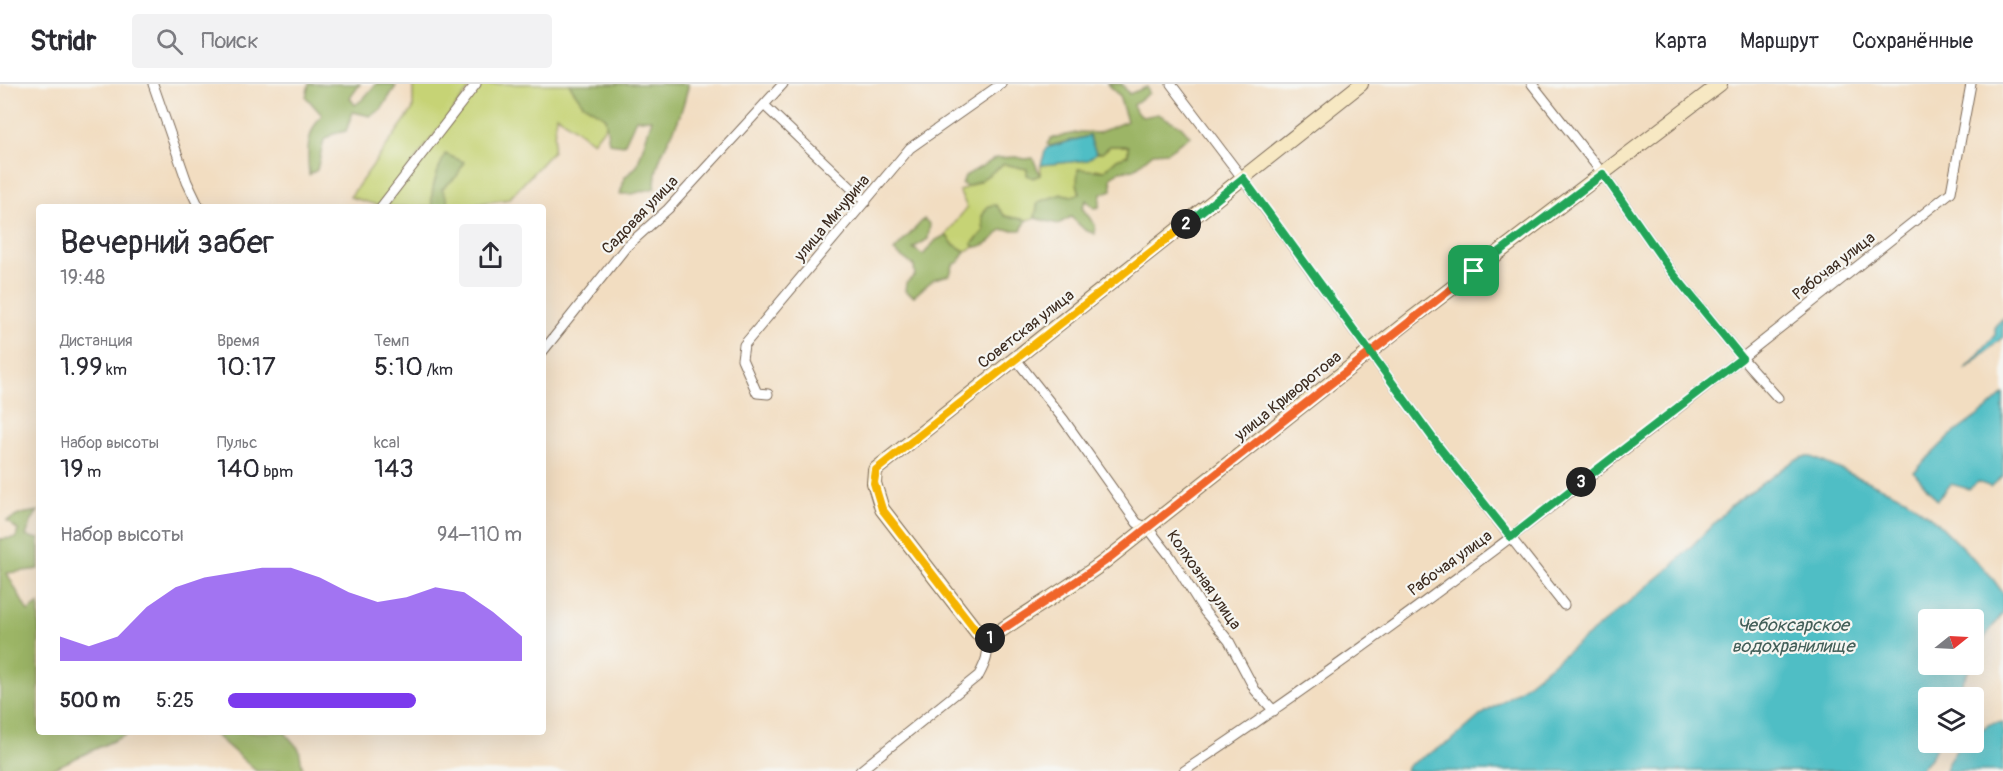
<!DOCTYPE html>
<html lang="ru">
<head>
<meta charset="utf-8">
<style>
	:root { --surface:#fff; --page:#f2f2f3; --text:#2b2b33; --muted:#7c7c81; --line:#e1e1e2; --accent:#7c3aed }
	body { margin:0; font-family:Pangolin,sans-serif; background:var(--page); color:var(--text); height:100vh; display:flex; flex-direction:column; font-size:22px; white-space:nowrap }
	* { box-sizing:border-box; margin:0 }
	p { font-size:20px; color:var(--muted) }
	.icon { flex:none; width:33px; height:33px; fill:none; stroke:currentColor; stroke-width:2; stroke-linecap:round; stroke-linejoin:round }
	.map { position:relative; flex:1; overflow:hidden }
	.side { position:absolute; left:36px; top:120px; width:510px; height:531px; display:flex; flex-direction:column; background:var(--surface); border-radius:6px; box-shadow:0 6px 24px #0002 }
	.side>* { flex:none }
	.needle { width:39px; rotate:72deg }
	.tools { position:absolute; left:1918px; top:525px; display:grid; gap:12px }
	.tools a { display:grid; place-items:center; width:66px; height:66px; border-radius:6px; background:var(--surface); box-shadow:0 6px 24px #0002; font-size:30px }
	.pin { position:absolute; display:grid; place-items:center; width:51px; height:51px; color:#fff; margin:-26px; border-radius:12px; box-shadow:0 3px 9px #0006 }
	.km { position:absolute; width:30px; height:30px; margin:-15px; border-radius:50%; background:#222; color:#fff; font-size:16px; line-height:30px; text-align:center }
	.round { display:grid; place-items:center; flex:none; width:63px; height:63px; border-radius:6px; background:var(--page) }
	.head { display:flex; align-items:center; justify-content:space-between; height:102px; padding:0 24px }
	h1 { font-size:33px; font-weight:600; line-height:45px }
	.stats { display:grid; grid-template-columns:repeat(3,1fr); gap:9px; height:102px; padding:6px 24px }
	.stats div { display:grid; align-content:center }
	.stats b { font-size:26px; font-weight:600 }
	.stats small { font-size:16px; font-weight:400 }
	.stats p { font-size:16px }
	.chart { height:168px; padding:12px 24px }
	.chart p { display:flex; justify-content:space-between }
	.chart svg { width:100%; height:108px; margin-top:6px; fill:var(--accent); opacity:.7 }
	ul { padding:0 24px; list-style:none; font-size:20px }
	li { display:grid; grid-template-columns:96px 72px 1fr; align-items:center; height:45px }
	li i { height:15px; border-radius:8px; background:var(--accent) }
	header { display:flex; align-items:center; gap:36px; box-sizing:border-box; height:84px; padding:0 30px; background:var(--surface); border-bottom:2px solid var(--line) }
	header strong { font-size:28px }
	nav { display:flex; gap:33px; margin-inline-start:auto; font-size:21px }
	.search { width:420px; height:54px; background:var(--page); display:flex; align-items:center; gap:15px; box-sizing:border-box; padding:0 21px; border-radius:6px; color:var(--muted); font-size:22px }
	.map>svg:first-child { display:block }
</style>
</head>
<body>
<header>
<strong>Stridr</strong>
<div class="search"><svg class="icon" aria-label="search" viewBox="0 0 24 24"><circle cx="10" cy="10" r="6"/><path d="M15 15l6 6"/></svg>Поиск</div>
<nav><a>Карта</a><a>Маршрут</a><a>Сохранённые</a></nav>
</header>
<div class="map">
<svg width="2003" height="687" viewBox="0 0 2003 687">
	<rect width="100%" height="100%" fill="#f6f6f2"/>
	<filter id="ink" filterUnits="userSpaceOnUse"><feTurbulence type="fractalNoise" baseFrequency=".0167" numOctaves="2"/><feDisplacementMap in="SourceGraphic" scale="12" xChannelSelector="R" yChannelSelector="G"/><feConvolveMatrix kernelMatrix="1 2 1 2 8 2 1 2 1" color-interpolation-filters="sRGB"/></filter>
	<filter id="wash" filterUnits="userSpaceOnUse"><feTurbulence type="fractalNoise" baseFrequency=".008" numOctaves="4" result="noise"/><feDisplacementMap in="SourceGraphic" scale="24" xChannelSelector="R" yChannelSelector="G"/><feGaussianBlur stdDeviation="1.35" result="paint"/><feColorMatrix in="noise" values="0 0 0 0 0 0 0 0 0 0 0 0 0 0 0 0 0 1.4 0 .05"/><feComposite in="paint" operator="in"/></filter>
	<g filter="url(#wash)">
		<rect width="100%" height="100%" fill="#f2ddc1"/>
		<path fill="#c6d374" stroke="#807e49" stroke-width="1.5" d="M413,0H473L380,122L350,113L413,25Z
			M480,0H570L609,38L593,58L556,31L553,67L509,115L470,121L469,123H385Z
			M1110,62H1128V71L1117,75L1104,87L1096,85L1077,99L1080,110L1072,112L1062,110L1038,118L1035,134L1027,136L1005,132H982L984,147L972,160L976,163L965,167L953,160L946,151L967,123L959,107L981,96L1004,80L1027,85L1040,91L1041,81L1088,76L1096,69H1102Z"/>
		<path fill="#9cb566" stroke="#6c7042" stroke-width="1.5" d="M309,0H360L350,14L355,21L363,15L376,0H391L396,2L381,26L370,32L353,28L346,47L333,50L324,56L317,86L309,91C307,68 306,49 322,31L306,13Z
			M569,0H688V4C684,16 682,29 676,41C665,64 655,77 655,104L632,110H620L625,93L637,82L652,35H636L624,61L609,59L605,33L583,20Z
			M1108,0H1122L1129,10L1147,3L1149,9L1133,21L1137,29L1143,33L1158,30L1181,42L1190,52L1167,68L1153,69L1134,85L1120,87L1111,93L1112,106L1101,110L1099,123L1094,124L1086,116L1082,124L1095,141V150L1085,146L1071,133L1058,140L1035,134L1038,118L1062,110L1072,112L1080,110L1077,99L1078,85L1104,87L1117,75L1128,71V62H1110L1102,69H1096L1089,52L1050,62L1047,60L1051,54L1081,48L1098,49L1127,37L1119,12Z
			M445,70L464,78L457,92L442,105L447,114L448,123H432C430,105 438,86 445,70Z
			M1016,73L1025,75L1033,74L1040,91L1033,94L1027,91V85L1004,80L981,96L967,103L962,100L965,92L996,74Z
			M996,121L1005,132L1027,136L1021,146H1002C994,154 987,162 976,163L972,160L984,147L982,132L988,122Z
			M924,135L930,140L928,155L913,164L923,171L936,156L946,151L953,160L965,167L959,178L953,181L950,191L934,195L914,212L905,207L906,199L915,191L914,182L894,167Z
			M38,427L32,436L26,452L39,455V485L7,489L28,528L39,520V648H132L48,687H0V455L16,454L18,446L7,437L21,430Z
			M212,648H286V650L299,665L303,687H256Z"/>
		<path fill="#4fbec5" stroke="#457472" stroke-width="1.5" d="M1089,52L1096,69L1088,76L1041,81L1046,64Z
			M2003,234V253L1965,286L1995,251V242Z
			M2003,310V392L1991,403L1978,398L1969,405L1951,400L1937,416L1914,388L1950,352L1987,325Z
			M1804,373H1812L1905,414L1938,439L1990,491L2003,509V529L1988,549L1974,575V536H1929V580L1971,581L1955,613L1929,614V658L1938,659L1932,672L1918,687H1405L1409,681L1451,657L1481,631L1517,608L1591,549L1671,483L1732,421L1795,376Z
			M2003,638V687H1945L1949,676L1961,659L1974,658V650L1990,640Z"/>
	</g>
	<g filter="url(#ink)">
		<g fill="none" stroke-linecap="round" stroke-linejoin="round">
			<defs>
				<path id="street" d="M153,0L187,98L199,123
					M1171,0L1243,95L1440,364L1564,521
					M1532,0L1603,90L1671,187L1742,274L1778,314
					M764,21L866,118
					M381,123L476,0
					M543,267L626,163L668,125L783,0
					M1015,274L1064,336L1137,439L1148,444L1170,472L1205,528L1229,557L1255,606L1274,627
					M768,310L757,309L742,275L744,261L910,64L1001,0
					M860,687L979,591C986,578 989,570 987,556
					M1184,687C1450,510 1700,307 1951,108L1971,0"/>
				<path id="secondary" d="M1361,0L875,386L874,399L882,425L977,548L987,556C1025,529 1066,506 1104,478L1410,236L1720,0"/>
			</defs>
			<use href="#street" stroke="#7b6957" stroke-width="11"/>
			<use href="#secondary" stroke="#7b6957" stroke-width="16"/>
			<use href="#street" stroke="#fff" stroke-width="9"/>
			<use href="#secondary" stroke="#f7e8c3" stroke-width="14"/>
		</g>
	</g>
	<g fill="none" stroke-linecap="round" stroke-linejoin="round" filter="url(#ink)">
		<defs>
			<path id="split-1" d="M990,554C1027,528 1067,505 1104,478L1474,187"/>
			<path id="split-2" d="M990,554L987,556L977,548L882,425L874,399L876,386L1186,140"/>
			<path id="split-3" d="M1186,140L1243,94L1440,364L1511,453L1581,398"/>
			<path id="split-4" d="M1474,187L1603,90L1671,187L1742,274L1581,398"/>
		</defs>
		<use href="#split-1" stroke="#fff" stroke-width="12"/>
		<use href="#split-2" stroke="#fff" stroke-width="12"/>
		<use href="#split-3" stroke="#fff" stroke-width="12"/>
		<use href="#split-4" stroke="#fff" stroke-width="12"/>
		<use href="#split-1" stroke="#f0652b" stroke-width="8"/>
		<use href="#split-2" stroke="#f5b400" stroke-width="8"/>
		<use href="#split-3" stroke="#22a559" stroke-width="8"/>
		<use href="#split-4" stroke="#22a559" stroke-width="8"/>
	</g>
	<g text-anchor="middle" dominant-baseline="central" stroke-width="4.5" stroke-linejoin="round" paint-order="stroke">
		<g font-size="16" fill="#3b2a1e" stroke="#f6f6f2">
			<text transform="translate(640 131) rotate(-46)">Садовая улица</text>
			<text transform="translate(832 134) rotate(-50)">улица Мичурина</text>
			<text transform="translate(1834 182) rotate(-38)">Рабочая улица</text>
			<text transform="translate(1026 245) rotate(-38)">Советская улица</text>
			<text transform="translate(1288 312) rotate(-39)">улица Криворотова</text>
			<text transform="translate(1450 479) rotate(-36)">Рабочая улица</text>
			<text transform="translate(1204 496) rotate(55)">Колхозная улица</text>
		</g>
		<g font-size="18" font-style="italic" fill="#425e58" stroke="#f6f6f2">
			<text x="1793" y="541">Чебоксарское<tspan x="1793" dy="21">водохранилище</tspan></text>
		</g>
	</g>
</svg>
<div class="tools">
<a><svg class="needle" viewBox="-14 -14 28 28"><path d="M0-13l5 13h-10z" fill="#e53935"/><path d="M0 13l5-13h-10z" fill="#7c7c81"/></svg></a>
<a><svg class="icon" aria-label="layers" viewBox="0 0 24 24"><path d="M12 4l9 5-9 5-9-5zM3 14l9 5 9-5"/></svg></a>
</div>
<div class="pin" style="left:1474px;top:187px;background:#1e9e55"><svg class="icon" aria-label="arrive" viewBox="0 0 24 24"><path d="M6 21V4h12l-3 4 3 4H6"/></svg></div>
<b class="km" style="left:990px;top:554px">1</b>
<b class="km" style="left:1186px;top:140px">2</b>
<b class="km" style="left:1581px;top:398px">3</b>
<section class="side">
<div class="head"><div><h1>Вечерний забег</h1><p>19:48</p></div><a class="round"><svg class="icon" aria-label="share" viewBox="0 0 24 24"><path d="M12 15V3M7 8l5-5 5 5M5 13v7h14v-7"/></svg></a></div>
<div class="stats">
<div><p>Дистанция</p><b>1.99<small> km</small></b></div>
<div><p>Время</p><b>10:17</b></div>
<div><p>Темп</p><b>5:10<small> /km</small></b></div>
</div>
<div class="stats">
<div><p>Набор высоты</p><b>19<small> m</small></b></div>
<div><p>Пульс</p><b>140<small> bpm</small></b></div>
<div><p>kcal</p><b>143</b></div>
</div>
<div class="chart"><p><span>Набор высоты</span>94–110 m</p>
<svg viewBox="0 0 160 44" preserveAspectRatio="none"><path d="M0 44V34L10 38L20 34L30 22L40 14L50 10L60 8L70 6L80 6L90 10L100 16L110 20L120 18L130 14L140 16L150 24L160 34V44z"/></svg>
</div>
<ul>
<li><b>500 m</b>5:25<i style="width:64%"></i></li>
</ul>
</section>
</div>
</body>
</html>
